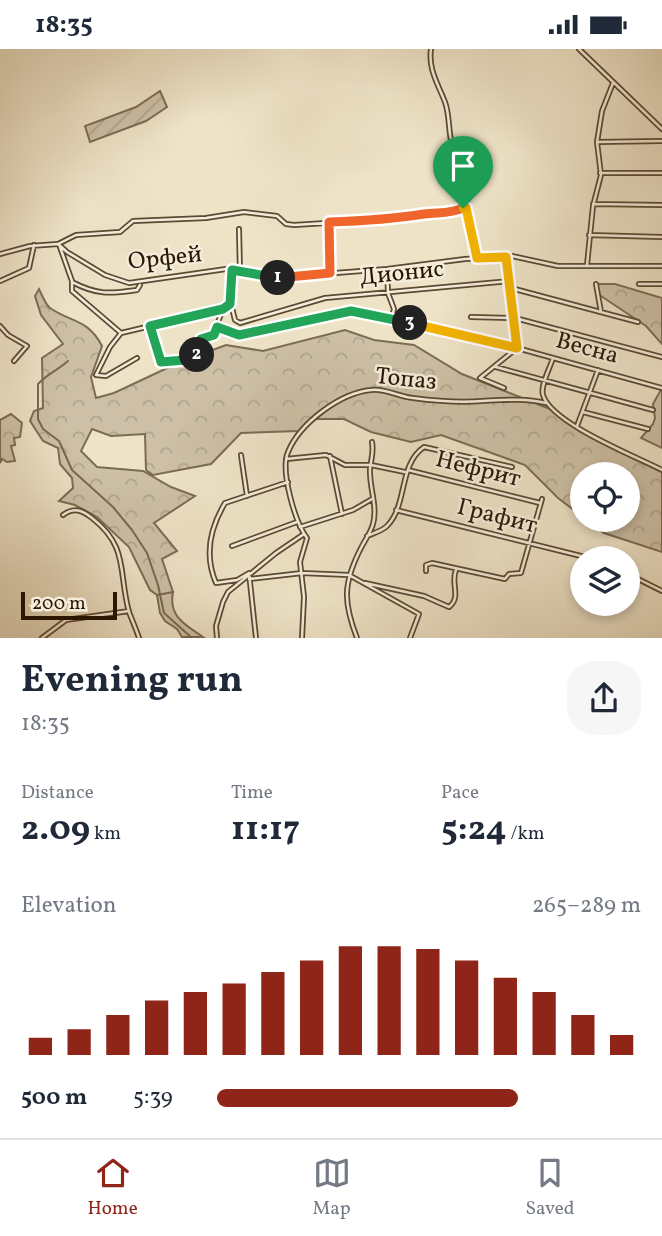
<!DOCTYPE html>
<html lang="en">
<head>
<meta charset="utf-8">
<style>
	:root { --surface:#fff; --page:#f6f6f7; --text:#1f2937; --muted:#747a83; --line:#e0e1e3; --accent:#8f2418 }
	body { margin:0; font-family:Vollkorn,serif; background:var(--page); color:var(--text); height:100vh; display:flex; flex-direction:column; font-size:26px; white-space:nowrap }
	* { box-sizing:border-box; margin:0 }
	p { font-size:23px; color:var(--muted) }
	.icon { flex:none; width:38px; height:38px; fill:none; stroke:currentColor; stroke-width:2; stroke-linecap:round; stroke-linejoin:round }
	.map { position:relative; height:589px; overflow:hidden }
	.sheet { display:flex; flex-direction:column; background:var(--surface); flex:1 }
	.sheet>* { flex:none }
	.tools { position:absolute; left:570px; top:413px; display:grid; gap:14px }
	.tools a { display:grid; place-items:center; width:70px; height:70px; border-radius:50%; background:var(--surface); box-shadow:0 4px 10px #0003; font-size:35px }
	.scale { position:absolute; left:21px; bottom:18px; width:96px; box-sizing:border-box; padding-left:7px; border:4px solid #2b1702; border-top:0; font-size:19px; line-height:24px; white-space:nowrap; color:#2b1702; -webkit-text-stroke:5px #f4eddb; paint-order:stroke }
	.pin { position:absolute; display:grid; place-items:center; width:60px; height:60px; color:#fff; margin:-72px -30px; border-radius:50% 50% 50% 0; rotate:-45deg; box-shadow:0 0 7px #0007 }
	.pin .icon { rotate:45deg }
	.km { position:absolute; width:35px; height:35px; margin:-18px; border-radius:50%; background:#222; color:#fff; font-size:19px; line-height:35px; text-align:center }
	.round { display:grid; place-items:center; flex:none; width:74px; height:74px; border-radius:28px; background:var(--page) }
	.overview { display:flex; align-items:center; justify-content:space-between; height:119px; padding:0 21px }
	h1 { font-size:38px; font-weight:700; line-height:52px }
	.stats { display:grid; grid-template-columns:repeat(3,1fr); gap:10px; height:119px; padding:7px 21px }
	.stats div { display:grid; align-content:center }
	.stats b { font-size:35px; font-weight:700 }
	.stats small { font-size:19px; font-weight:400 }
	.stats p { font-size:19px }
	.chart { height:196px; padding:14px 21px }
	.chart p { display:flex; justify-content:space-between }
	.chart svg { width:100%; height:126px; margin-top:7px; stroke:var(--accent); stroke-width:6 }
	ul { padding:0 21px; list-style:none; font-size:23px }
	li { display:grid; grid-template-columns:112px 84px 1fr; align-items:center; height:52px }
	li i { height:18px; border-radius:9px; background:var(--accent) }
	.status { display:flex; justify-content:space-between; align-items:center; height:49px; padding:0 35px; background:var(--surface); direction:ltr }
	.status svg { height:19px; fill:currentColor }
	.tab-bar { display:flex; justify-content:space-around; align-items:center; height:98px; border-top:2px solid var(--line); background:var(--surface); font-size:19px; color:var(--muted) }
	.tab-bar a { display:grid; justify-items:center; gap:4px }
	.tab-bar .current { color:var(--accent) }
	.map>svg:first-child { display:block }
</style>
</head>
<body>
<div class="status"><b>18:35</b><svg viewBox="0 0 49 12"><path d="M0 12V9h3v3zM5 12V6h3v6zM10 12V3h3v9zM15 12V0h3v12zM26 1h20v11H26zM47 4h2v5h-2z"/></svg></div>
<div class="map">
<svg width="662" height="589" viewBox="0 0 662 589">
	<defs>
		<pattern id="forest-crowns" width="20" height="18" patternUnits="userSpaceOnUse" patternTransform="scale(1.75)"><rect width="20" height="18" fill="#cdc0a6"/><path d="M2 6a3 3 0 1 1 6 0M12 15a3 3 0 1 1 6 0" fill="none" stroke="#b0a48d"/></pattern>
		<pattern id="garden-furrows" width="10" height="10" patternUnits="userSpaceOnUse" patternTransform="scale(1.75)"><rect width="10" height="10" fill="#cdc0a6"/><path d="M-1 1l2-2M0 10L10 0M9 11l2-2" fill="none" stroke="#b0a48d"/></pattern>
	</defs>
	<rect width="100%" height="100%" fill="#eee3c7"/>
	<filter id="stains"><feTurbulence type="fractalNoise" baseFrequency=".00286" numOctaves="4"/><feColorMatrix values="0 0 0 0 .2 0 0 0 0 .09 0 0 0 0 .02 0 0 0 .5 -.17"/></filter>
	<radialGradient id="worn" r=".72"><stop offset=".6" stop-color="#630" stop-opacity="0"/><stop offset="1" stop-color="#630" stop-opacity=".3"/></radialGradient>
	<path fill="#cdc0a6" stroke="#7c6c54" stroke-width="2" d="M662,339V399L641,389L653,375L655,369L653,355Z
		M173,543C168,568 186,576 203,588H182L177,580L165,572L160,564L157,546Z"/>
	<path fill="url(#forest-crowns)" stroke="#7c6c54" stroke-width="2" d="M596,235H615L662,249V295L646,277L598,245Z
		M39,240C42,246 45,255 50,259C72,274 88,270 102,297L91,328L96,349L114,344L180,313L226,296L263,302L345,281L374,291L414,296L462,325L555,362L590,387L606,393L662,421V503L604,484L587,471H628V425H583V468L558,449L525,416L441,386L411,393L371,383L344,370H313L299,382L241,384L211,415L153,426L146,421L145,385L111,387L92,380L81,402L97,418L143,422L171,438L195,447L154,474L177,502L162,510L173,543L157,546L150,541L129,498L97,468L75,456L59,452L73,439L72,429L60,415L58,399L43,392L30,372L34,362L43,359L42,309L63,295L41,266L35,247Z
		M11,365L22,374L20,388L14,389L15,396L11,397L15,412L7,413L2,410L0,414V371Z"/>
	<path fill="url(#garden-furrows)" stroke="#7c6c54" stroke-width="2" d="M160,42L167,58L146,72L90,93L85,77L136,58Z"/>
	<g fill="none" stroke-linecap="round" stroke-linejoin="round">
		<path stroke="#786850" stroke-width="2" d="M68,312C58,321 47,325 38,335V370L43,380L59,392L72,421L113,458L132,481L147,504L158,536L164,564L192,589"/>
		<defs>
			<path id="street" d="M431,0C428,20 438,35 445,53C450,67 448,81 452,96C457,116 473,138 466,159L477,209
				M579,0L662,80
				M597,93L662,92
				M600,124H662
				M593,155L662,156
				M329,173L330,224
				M239,180L240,224
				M589,186L662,188
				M58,195L67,203L105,226L129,234L226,220L271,229L387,220L465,210L512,207L558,217H662
				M60,198L72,232V242L121,284
				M0,205L30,197L58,195L76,186L120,183L133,172L206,169L244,163L277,167L286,175L294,176L406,169L425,165L451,164L466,159
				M587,216L593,157L601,126L597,93L602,62L613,34
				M387,220L388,244L394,260L392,268
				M0,232L29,219L34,196
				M72,233C97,246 109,245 137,241L140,236
				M596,235L601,263
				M639,235H662
				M511,239L638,273
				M231,255L235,271L240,274L325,249L510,232
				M471,268L515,269L662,308
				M0,277L8,286L27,297L14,312
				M150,277L159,311L163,314C176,311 195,312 203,300L201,291
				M217,278L239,286L268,282L340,263H361L517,299L662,339
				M121,284L223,260
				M121,284L110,298L96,326L106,327L137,309
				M197,292L213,286L223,260L231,255L232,221
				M553,309C550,319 540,337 543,346C551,374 635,407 662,421
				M496,318L653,361
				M504,339L480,329L517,299L506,208
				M583,363L648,380
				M577,377L598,321
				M241,406L247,447
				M330,407L342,465
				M286,410L326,406L345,416H371L405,423
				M408,421L540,454
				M396,461L589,509
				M63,466C74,458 82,461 92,469C129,498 118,522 129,563C132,571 136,580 139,589
				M300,478L353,461L372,450
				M367,487C374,484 382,482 387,477C408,456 398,416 424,398L512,418
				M232,497L297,473
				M426,522V516L432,514L505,530L509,525L521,524L542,450
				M628,525L662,542
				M249,530L302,524L349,526L419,565L410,589
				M365,534L424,547L449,558C462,548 450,534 456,521
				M42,589L66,571L129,562
				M217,589L216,577L223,553L228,543L276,504L304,485
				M256,589L249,524L237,531L216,534C204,506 210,479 225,454L288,433
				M302,589L304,548L300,513L307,489C295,473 280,422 288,403C300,374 340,344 371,341C385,339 399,348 413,349C436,352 459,354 482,352C503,351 525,349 546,354
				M357,589C343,553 343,534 361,499C365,491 371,483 373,475C378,457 369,438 370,420C371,410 374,404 372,393"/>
		</defs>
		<use href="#street" stroke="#5c4a33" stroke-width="6"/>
		<use href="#street" stroke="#f4eddb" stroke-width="2.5"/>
	</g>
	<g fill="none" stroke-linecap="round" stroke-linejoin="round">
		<defs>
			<path id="split-1" d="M278,229L330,224L329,173C361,172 393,170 424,165C438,163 450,165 463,159"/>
			<path id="split-2" d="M197,306L185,311L161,313L150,277L223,260L230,255L232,221L278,229"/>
			<path id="split-3" d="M197,306L203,301L201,290L214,286L217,278L239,286L351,262L410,274"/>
			<path id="split-4" d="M410,274L517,299L506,208L477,209L466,159H463"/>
		</defs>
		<use href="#split-1" stroke="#fff" stroke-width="14"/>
		<use href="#split-2" stroke="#fff" stroke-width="14"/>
		<use href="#split-3" stroke="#fff" stroke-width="14"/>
		<use href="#split-4" stroke="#fff" stroke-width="14"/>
		<use href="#split-1" stroke="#f0652b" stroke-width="9"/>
		<use href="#split-2" stroke="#22a559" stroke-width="9"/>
		<use href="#split-3" stroke="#22a559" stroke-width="9"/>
		<use href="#split-4" stroke="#f5b400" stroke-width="9"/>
	</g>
	<g text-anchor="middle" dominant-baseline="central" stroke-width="5" stroke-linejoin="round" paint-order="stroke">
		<g font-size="24" fill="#2b1702" stroke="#f4eddb">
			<text transform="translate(165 210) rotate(-6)">Орфей</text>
			<text transform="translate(402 225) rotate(-6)">Дионис</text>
			<text transform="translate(587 300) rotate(15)">Весна</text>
			<text transform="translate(406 331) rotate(6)">Топаз</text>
			<text transform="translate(478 421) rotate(14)">Нефрит</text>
			<text transform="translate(497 468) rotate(14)">Графит</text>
		</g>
	</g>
	<rect width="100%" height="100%" filter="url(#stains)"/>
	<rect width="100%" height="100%" fill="url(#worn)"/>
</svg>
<div class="tools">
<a><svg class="icon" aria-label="locate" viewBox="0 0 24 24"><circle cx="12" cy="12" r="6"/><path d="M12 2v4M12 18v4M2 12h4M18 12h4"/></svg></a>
<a><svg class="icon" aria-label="layers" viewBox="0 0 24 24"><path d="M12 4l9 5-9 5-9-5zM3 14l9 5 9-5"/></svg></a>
</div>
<div class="scale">200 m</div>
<div class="pin" style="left:463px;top:159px;background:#1e9e55"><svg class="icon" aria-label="arrive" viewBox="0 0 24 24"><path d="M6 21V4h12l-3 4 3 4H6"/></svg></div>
<b class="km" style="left:278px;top:229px">1</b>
<b class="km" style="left:197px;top:306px">2</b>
<b class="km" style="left:410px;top:274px">3</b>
</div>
<section class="sheet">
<div class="overview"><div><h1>Evening run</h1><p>18:35</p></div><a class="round"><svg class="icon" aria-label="share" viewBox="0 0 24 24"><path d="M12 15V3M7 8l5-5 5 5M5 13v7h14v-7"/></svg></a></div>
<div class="stats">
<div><p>Distance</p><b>2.09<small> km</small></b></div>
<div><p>Time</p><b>11:17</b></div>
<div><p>Pace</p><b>5:24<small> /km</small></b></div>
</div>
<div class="chart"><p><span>Elevation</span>265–289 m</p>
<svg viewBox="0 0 160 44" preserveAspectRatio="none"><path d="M5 44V38M15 44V35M25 44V30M35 44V25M45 44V22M55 44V19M65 44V15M75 44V11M85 44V6M95 44V6M105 44V7M115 44V11M125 44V17M135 44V22M145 44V30M155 44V37"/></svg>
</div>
<ul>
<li><b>500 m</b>5:39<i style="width:71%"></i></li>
</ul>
</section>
<nav class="tab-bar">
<a class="current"><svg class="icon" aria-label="home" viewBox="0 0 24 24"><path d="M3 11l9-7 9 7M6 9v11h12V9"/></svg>Home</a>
<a><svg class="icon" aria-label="map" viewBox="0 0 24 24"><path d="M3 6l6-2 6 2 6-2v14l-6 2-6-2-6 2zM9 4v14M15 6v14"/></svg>Map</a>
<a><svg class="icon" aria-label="saved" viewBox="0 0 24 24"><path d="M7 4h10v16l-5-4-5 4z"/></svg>Saved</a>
</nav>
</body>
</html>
